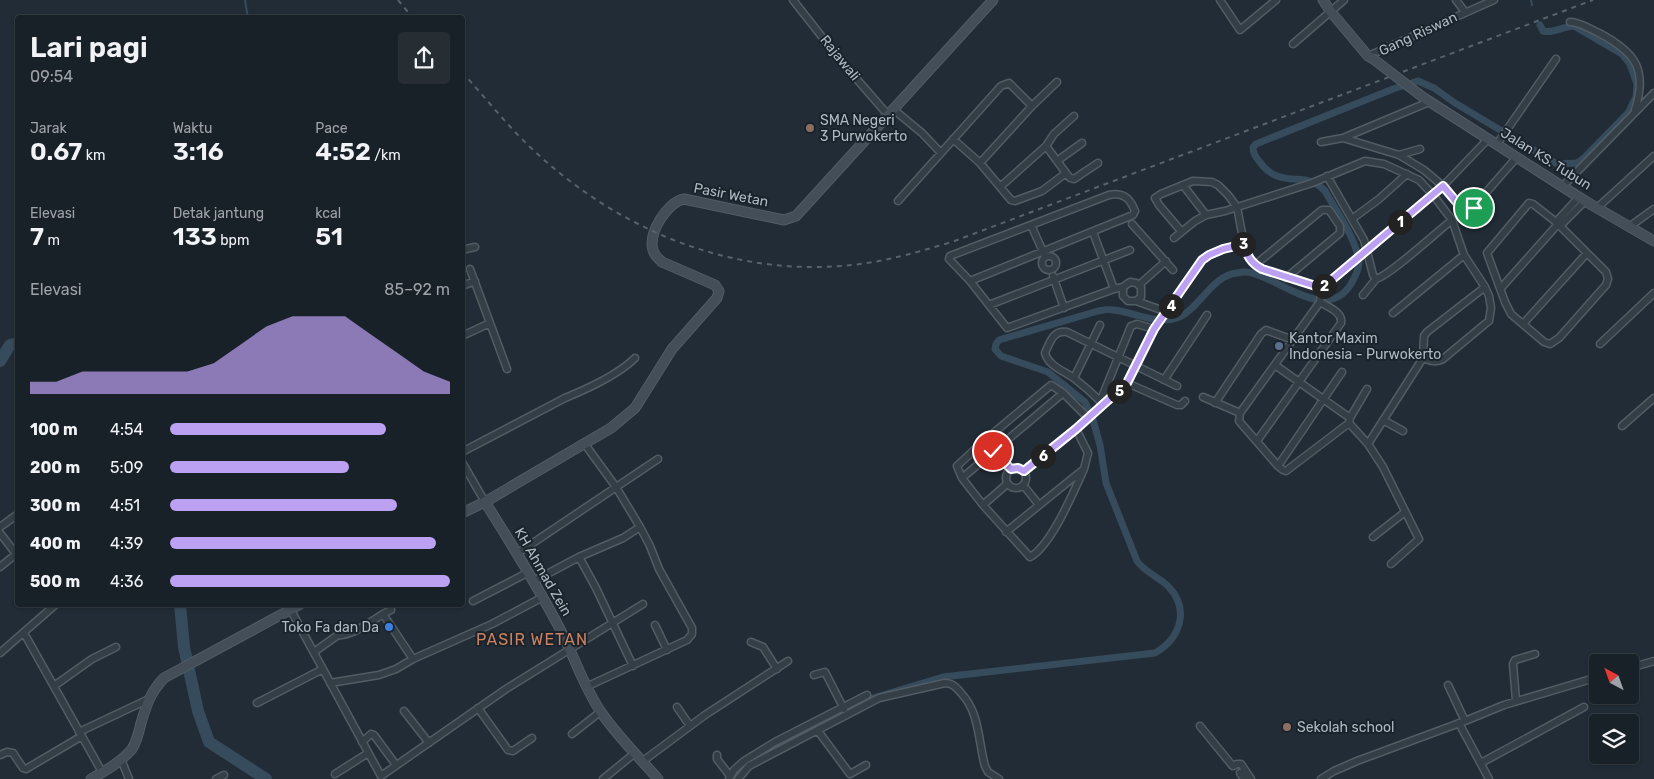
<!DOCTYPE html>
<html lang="id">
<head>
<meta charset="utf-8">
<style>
	:root { --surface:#192128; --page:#262e34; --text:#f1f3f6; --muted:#9fa3a8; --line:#373e45; --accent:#bca0f2 }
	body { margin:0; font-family:Rubik,sans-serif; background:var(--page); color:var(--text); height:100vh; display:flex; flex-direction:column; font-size:19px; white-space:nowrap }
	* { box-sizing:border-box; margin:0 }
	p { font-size:16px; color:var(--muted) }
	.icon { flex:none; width:28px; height:28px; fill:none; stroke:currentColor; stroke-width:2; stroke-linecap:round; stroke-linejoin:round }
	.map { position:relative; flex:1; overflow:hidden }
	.panel { position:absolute; left:15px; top:15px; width:450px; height:592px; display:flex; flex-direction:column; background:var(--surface); border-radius:5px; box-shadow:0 1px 4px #0004,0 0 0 1px var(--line) }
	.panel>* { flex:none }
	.needle { width:32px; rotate:319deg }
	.controls { position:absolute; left:1589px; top:654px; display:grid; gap:10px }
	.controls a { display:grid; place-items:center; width:50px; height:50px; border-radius:5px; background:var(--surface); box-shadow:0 1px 4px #0004,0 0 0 1px var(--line); font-size:25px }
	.pin { position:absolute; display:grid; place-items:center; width:42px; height:42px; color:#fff; margin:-21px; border:2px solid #fff; border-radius:50%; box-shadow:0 1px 5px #0007 }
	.km { position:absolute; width:25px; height:25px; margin:-12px; border-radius:50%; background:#222; color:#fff; font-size:14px; line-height:25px; text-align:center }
	.round { display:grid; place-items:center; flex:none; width:52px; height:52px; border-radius:5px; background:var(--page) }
	.headline { display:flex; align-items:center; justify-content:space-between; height:85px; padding:0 15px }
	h1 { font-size:28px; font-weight:600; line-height:38px }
	.stats { display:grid; grid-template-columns:repeat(3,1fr); gap:8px; height:85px; padding:5px 15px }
	.stats div { display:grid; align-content:center }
	.stats b { font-size:25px; font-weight:600 }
	.stats small { font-size:14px; font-weight:400 }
	.stats p { font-size:14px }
	.chart { height:140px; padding:10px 15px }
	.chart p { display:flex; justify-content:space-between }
	.chart svg { width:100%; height:90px; margin-top:5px; fill:var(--accent); opacity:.7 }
	ul { padding:0 15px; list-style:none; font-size:16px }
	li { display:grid; grid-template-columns:80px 60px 1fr; align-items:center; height:38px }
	li i { height:12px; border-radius:6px; background:var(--accent) }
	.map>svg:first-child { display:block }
</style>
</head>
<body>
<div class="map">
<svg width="1654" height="779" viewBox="0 0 1654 779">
	<rect width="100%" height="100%" fill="#212c36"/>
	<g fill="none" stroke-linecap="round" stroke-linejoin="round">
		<path stroke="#364b5c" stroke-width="2" d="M245,0L248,18
			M1531,0L1532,5"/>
		<path stroke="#364b5c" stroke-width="7" d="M733,779L743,765L870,699L943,677L1155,653C1181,638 1190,609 1168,586C1158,577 1145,572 1137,561L1106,483L1100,445L1093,420L1085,402L1048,372L1001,356L995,349L996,344L999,340L1098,311C1103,310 1109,309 1113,310C1134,312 1156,325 1177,318C1199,310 1212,275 1237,273C1241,272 1248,272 1252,273C1281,280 1327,323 1351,284C1355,277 1359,270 1359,263C1357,239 1336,211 1325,191C1309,174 1295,183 1277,176C1269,173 1264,168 1259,161C1255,156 1253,153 1253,147L1256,144L1393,89L1418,81L1434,88L1455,103L1557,164L1577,163L1584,158L1628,113L1636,97L1637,84L1630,64L1622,54L1574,26C1563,26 1554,34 1543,31L1540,25"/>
		<path stroke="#364b5c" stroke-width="12" d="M0,361L10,345L18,343
			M180,605L184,647L198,711L209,742L266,779"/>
		<defs>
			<path id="street" d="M793,0L841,61L888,115
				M1220,0L1240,30L1276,0
				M1456,0L1465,12
				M1570,22C1580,22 1590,29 1599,33C1635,52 1648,69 1635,110
				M1293,44L1344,0
				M1368,56L1494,0
				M1032,106L1057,82
				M893,109L922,133L941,153L1001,86L1009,83L1032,106L980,163
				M1343,138L1399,155L1420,149
				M953,139L980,163L1011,200L1015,201L1042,191L1066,173L1046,146L1054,134L1074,116
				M1321,142L1343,138L1429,102
				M1497,144L1556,59
				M1399,155L1424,170L1443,186L1465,211L1469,212L1517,157
				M1057,161L1082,143
				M1066,173L1070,178L1074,179L1098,163
				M1327,176L1364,240L1373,275L1376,279
				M1183,185L1206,215
				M1563,186L1654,93
				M1000,187L1046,146
				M898,201L941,153
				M1529,203L1533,204L1556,222L1606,272L1608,279L1606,285L1559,338L1550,344L1544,342L1511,314L1505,302L1487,253Z
				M1597,208L1654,156
				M1352,219L1379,199L1407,174
				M1556,222L1579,197
				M1132,224L1173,270
				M1031,225L1045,256
				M1560,226L1585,201
				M1629,227L1654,209
				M1181,231L1159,205L1155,198L1161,194L1193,181L1212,182L1218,185L1228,195L1237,207L1244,244
				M1093,232L1114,289
				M1174,238L1195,221L1206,215L1225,211L1312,183L1365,161L1384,164L1419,180L1433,195L1452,220L1464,255L1485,287L1489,296L1491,308L1489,321L1485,324L1443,359C1436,363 1430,361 1423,358
				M462,250L475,247
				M1042 263a7 7 0 1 1 14 0a7 7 0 1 1-14 0Z
				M1255,265L1322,210H1329L1340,226V233L1286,278
				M470,269L507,369
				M1053,276L1064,308
				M970,281L1133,215L1135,211C1130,198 1123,192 1109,195L950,256L949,259L970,281L1007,328L1114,289L1123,287L1130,282L1136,283L1141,287V297L1136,301
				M1139,285L1166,261
				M462,286L475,281
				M1123,287V296L1128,301H1136L1167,312
				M1501,288L1558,224
				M1363,295L1376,279C1389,276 1438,231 1452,220
				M989,305L1130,250
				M1393,313L1464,255
				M1523,324L1587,253
				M462,336L490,323
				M1600,344L1654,293
				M1275,365L1350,418L1349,423L1368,444L1383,467L1419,539L1391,564
				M1074,378L1100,325
				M1164,380L1207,315
				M1127,383L1177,405H1181L1185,401
				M1203,397L1240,413
				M1100,401C1092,393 1084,386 1075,379C1065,371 1049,367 1045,353C1050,342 1053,330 1067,332L1177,386
				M1100,402L1131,326L1137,324L1154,329
				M1215,403L1261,334L1266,330L1293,340
				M1350,418L1367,389
				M1383,420L1403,431
				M1349,423L1286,471L1283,470L1278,466L1239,421L1240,413L1320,302L1322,288L1443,186L1488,139
				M1622,426L1654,398
				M985,440L1011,469
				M1257,441L1341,323C1343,312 1328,307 1320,302
				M584,443L616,487L640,527L650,546L659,569L692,628V634L687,640L586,687
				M1368,444L1423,358L1424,336L1427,332L1485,287
				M462,452L565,398C587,389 618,375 635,358
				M462,462L485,502
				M1278,466L1342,372
				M1006 478a10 10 0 1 1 20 0a10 10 0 1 1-20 0Z
				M1084,469C1074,491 1051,546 1030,557L983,505L962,478L957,466L985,440L1051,385L1063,393L1088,418
				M1024,471L1076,429L1127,383L1154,329L1202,260L1209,255L1223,249L1244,244C1247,256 1251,263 1262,269L1322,288
				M962,478L1063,393
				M1024,486L1039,505
				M983,505L1007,484
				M0,527L18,514
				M1006,532L1084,469L1088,453L1076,429
				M0,533L16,554L0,567
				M1373,537L1405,512
				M518,553L658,459
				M579,557L596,588L633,666
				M534,581L579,557L623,538L640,527
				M473,601L529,572
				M288,605L381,776L506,689L643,604
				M390,605L391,610L383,614L413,659
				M655,625L667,650
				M24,633L102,772
				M751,642L763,647L777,669
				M314,652L338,635C350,637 372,621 383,614
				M0,653L55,605
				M1630,668L1654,661
				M814,675L825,672L844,709
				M330,683L379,675L396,669L413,659L492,624L543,597
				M1448,685L1465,721
				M54,686L92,659L116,647
				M1516,700L1513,664L1515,660L1535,654
				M257,703L323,669
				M677,707L690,726
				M478,708L508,750L513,751L532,738
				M404,711L429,743
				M1459,723L1489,779
				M1200,726L1231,764L1233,766L1237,764H1241L1251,779
				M818,731L850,774L866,765
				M79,732L149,699
				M572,734L600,712
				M362,742L371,734L374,735L396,765
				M0,755L7,752L13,753L23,768L26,769L82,736
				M717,755V759L730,776
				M121,759L129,779
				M643,761L705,715L788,661
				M1481,763L1584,707
				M1240,773L1244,779
				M335,774L368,753
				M216,779L224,775
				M603,779L635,753
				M729,779L734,770L744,761L775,742L867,695
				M738,779L749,766L879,698L945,683C952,683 956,687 961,693C980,713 978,741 985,766L988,772L999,779
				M1321,779L1334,771L1357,761L1465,721L1504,705L1598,677"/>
			<path id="secondary" d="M1323,0L1331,12L1368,56L1372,58
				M1424,98L1585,201L1654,241
				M485,502C511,543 536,584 559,627C574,655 583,686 601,712C617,736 639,757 658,779
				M462,513L485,502L611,428L635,408L672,349L717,298L719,291L715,285L662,262C658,258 654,255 653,250C648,233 667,202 684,199L784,220L796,216L993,0
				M91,779C105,771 121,762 132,749C137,741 139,732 141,723C146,706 151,691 164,678L299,605"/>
		</defs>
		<use href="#street" stroke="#525c64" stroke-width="9"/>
		<use href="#secondary" stroke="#525c64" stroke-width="11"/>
		<use href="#street" stroke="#343e46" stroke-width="6"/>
		<use href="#secondary" stroke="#434e59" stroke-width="9"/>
		<path stroke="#56636d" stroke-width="2" stroke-dasharray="5 5" stroke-linecap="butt" d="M398,0L413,18
			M462,72C484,96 505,123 528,145C617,231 736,280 860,264C891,260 921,251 952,242L1593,0"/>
		<defs>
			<path id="secondary-bridge" d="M1372,58L1424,98"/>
		</defs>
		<use href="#secondary-bridge" stroke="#525c64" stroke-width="11" stroke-linecap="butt"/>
		<use href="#secondary-bridge" stroke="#434e59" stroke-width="9"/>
	</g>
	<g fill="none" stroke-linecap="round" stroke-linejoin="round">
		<defs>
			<path id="route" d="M993,451L1011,469L1018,468L1024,471L1076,429L1127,383L1154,329L1202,260L1209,255L1223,249L1244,244C1247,256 1251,263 1262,269L1322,288L1443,186L1465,212H1469L1474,208"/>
		</defs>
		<use href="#route" stroke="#fff" stroke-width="10"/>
		<use href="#route" stroke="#bca0f2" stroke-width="6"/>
	</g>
	<g fill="#8d6e63" stroke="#1a232b" stroke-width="2">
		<circle cx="810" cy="128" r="5"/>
		<circle cx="1287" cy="727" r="5"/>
	</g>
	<circle fill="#5c6f8a" stroke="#1a232b" stroke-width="2" cx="1279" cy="346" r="5"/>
	<circle fill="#3f7fe0" stroke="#1a232b" stroke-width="2" cx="389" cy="627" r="5"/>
	<g text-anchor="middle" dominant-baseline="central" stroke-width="4" stroke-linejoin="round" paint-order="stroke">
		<g font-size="14" fill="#afb9c3" stroke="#1a232b">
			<text transform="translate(1418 34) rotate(-25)">Gang Riswan</text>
			<text transform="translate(840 58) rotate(51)">Rajawali</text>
			<text transform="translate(1546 159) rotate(32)">Jalan KS. Tubun</text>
			<text transform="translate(731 195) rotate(11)">Pasir Wetan</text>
			<text transform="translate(543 572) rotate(60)">KH Ahmad Zein</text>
		</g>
		<g font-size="14" fill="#afb9c3" stroke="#1a232b" text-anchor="start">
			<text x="820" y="120">SMA Negeri<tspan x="820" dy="16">3 Purwokerto</tspan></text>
			<text x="1289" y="338">Kantor Maxim<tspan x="1289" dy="16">Indonesia - Purwokerto</tspan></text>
			<text x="379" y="627" text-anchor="end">Toko Fa dan Da</text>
			<text x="1297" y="727">Sekolah school</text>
		</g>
		<g font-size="16" letter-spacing="1" fill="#cc8260" stroke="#1a232b">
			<text x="532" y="639">PASIR WETAN</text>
		</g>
	</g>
</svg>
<div class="controls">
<a><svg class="needle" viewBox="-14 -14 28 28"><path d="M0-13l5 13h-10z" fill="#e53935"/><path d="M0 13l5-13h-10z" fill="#9fa3a8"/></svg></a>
<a><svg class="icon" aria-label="layers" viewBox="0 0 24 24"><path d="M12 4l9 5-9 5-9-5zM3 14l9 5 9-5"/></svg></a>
</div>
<div class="pin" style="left:1474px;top:208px;background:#1e9e55"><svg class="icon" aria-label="arrive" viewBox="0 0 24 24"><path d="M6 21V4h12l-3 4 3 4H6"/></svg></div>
<div class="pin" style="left:993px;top:451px;background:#d93025"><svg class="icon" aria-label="check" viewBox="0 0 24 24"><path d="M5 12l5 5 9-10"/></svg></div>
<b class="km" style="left:1400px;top:222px">1</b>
<b class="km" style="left:1324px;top:286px">2</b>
<b class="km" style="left:1243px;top:244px">3</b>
<b class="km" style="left:1171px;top:306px">4</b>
<b class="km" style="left:1119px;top:391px">5</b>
<b class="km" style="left:1043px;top:456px">6</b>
<section class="panel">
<div class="headline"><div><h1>Lari pagi</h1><p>09:54</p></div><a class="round"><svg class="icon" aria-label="share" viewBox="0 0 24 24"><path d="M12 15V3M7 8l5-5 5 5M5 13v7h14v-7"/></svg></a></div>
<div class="stats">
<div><p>Jarak</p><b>0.67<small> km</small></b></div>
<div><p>Waktu</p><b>3:16</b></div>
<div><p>Pace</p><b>4:52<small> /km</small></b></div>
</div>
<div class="stats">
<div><p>Elevasi</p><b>7<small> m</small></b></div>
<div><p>Detak jantung</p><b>133<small> bpm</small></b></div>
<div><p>kcal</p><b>51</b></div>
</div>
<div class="chart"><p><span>Elevasi</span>85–92 m</p>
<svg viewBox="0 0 160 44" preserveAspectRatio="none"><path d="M0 44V38L10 38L20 33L30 33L40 33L50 33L60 33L70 29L80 20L90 11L100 6L110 6L120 6L130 15L140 24L150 33L160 38V44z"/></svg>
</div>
<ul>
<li><b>100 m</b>4:54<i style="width:77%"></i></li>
<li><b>200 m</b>5:09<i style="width:64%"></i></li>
<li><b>300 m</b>4:51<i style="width:81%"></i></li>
<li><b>400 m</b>4:39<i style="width:95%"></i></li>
<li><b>500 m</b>4:36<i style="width:100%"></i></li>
</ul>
</section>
</div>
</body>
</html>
